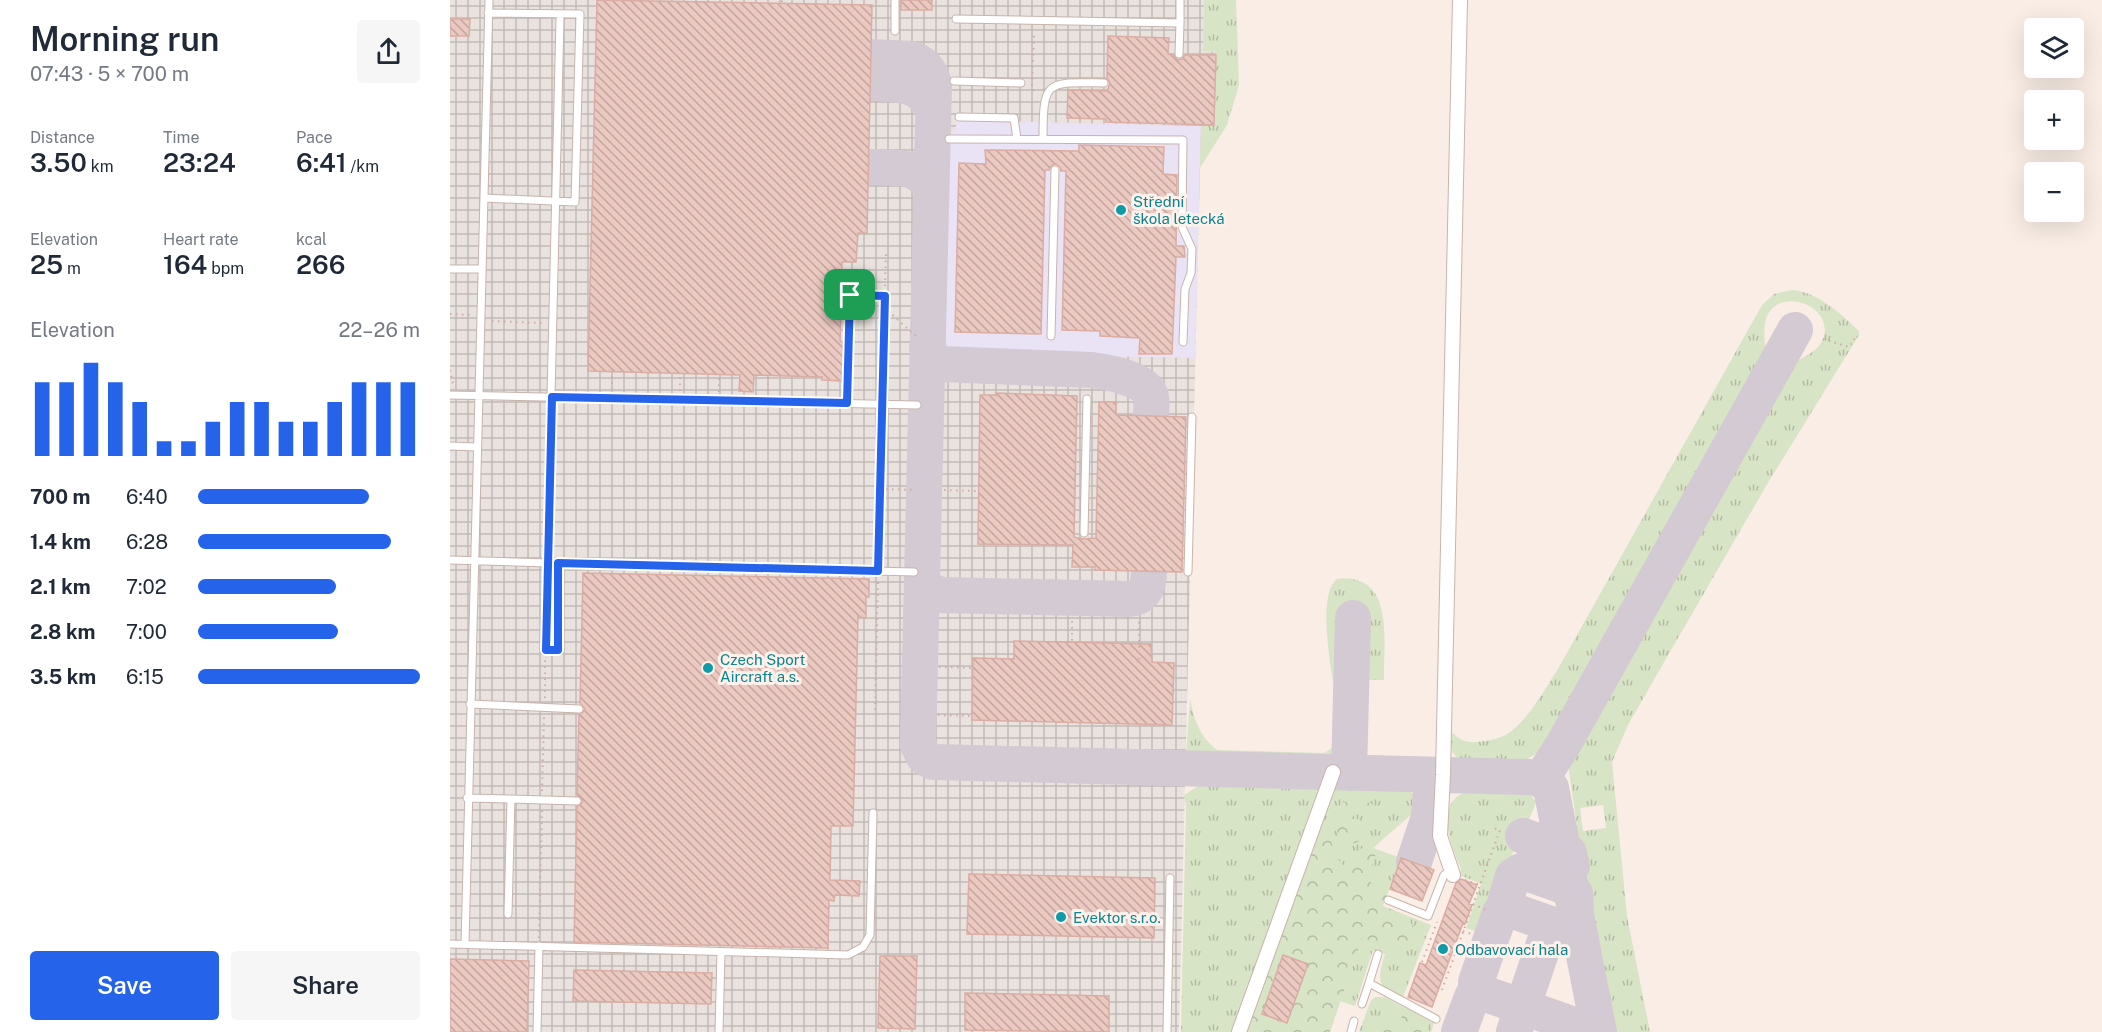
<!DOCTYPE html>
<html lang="en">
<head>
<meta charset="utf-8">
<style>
	:root { --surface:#fff; --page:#f6f6f7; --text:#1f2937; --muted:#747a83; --accent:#2563eb }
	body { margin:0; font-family:"Public Sans",sans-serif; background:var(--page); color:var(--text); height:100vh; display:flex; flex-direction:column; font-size:22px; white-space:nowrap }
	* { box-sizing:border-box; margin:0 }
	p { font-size:20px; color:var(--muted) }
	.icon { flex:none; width:33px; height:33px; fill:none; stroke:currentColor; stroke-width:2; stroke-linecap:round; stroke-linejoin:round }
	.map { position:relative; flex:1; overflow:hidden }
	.drawer { display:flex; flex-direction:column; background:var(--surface); width:450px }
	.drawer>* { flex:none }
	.controls { position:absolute; left:1574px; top:18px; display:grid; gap:12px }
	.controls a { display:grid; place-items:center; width:60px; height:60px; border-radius:6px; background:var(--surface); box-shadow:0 6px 24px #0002; font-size:30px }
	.pin { position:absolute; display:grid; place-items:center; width:51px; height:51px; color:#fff; margin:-26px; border-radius:12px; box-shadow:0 3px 9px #0006 }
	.round { display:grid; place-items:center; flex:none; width:63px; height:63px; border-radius:6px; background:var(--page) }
	.overview { display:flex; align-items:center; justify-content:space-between; height:102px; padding:0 30px }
	h1 { font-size:33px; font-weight:600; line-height:45px }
	.stats { display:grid; grid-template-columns:repeat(3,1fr); gap:9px; height:102px; padding:6px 30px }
	.stats div { display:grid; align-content:center }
	.stats b { font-size:26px; font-weight:600 }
	.stats small { font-size:16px; font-weight:400 }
	.stats p { font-size:16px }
	.chart { height:168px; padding:12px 30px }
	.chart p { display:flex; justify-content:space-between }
	.chart svg { width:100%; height:108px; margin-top:6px; stroke:var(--accent); stroke-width:6 }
	.primary-button { display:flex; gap:12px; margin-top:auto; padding:12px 30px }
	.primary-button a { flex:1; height:69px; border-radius:6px; background:var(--accent); color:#fff; font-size:24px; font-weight:600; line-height:69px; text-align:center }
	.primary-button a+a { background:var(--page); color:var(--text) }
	ul { padding:0 30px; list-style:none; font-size:20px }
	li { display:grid; grid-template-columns:96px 72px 1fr; align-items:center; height:45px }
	li i { height:15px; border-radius:8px; background:var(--accent) }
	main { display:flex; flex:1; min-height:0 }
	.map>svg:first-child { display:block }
</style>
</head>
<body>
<main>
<section class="drawer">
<div class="overview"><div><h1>Morning run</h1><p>07:43 · 5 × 700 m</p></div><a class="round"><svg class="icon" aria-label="share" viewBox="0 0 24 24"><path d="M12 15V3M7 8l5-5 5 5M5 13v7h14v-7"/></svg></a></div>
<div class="stats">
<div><p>Distance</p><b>3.50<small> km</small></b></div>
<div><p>Time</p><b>23:24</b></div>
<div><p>Pace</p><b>6:41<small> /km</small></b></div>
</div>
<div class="stats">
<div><p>Elevation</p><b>25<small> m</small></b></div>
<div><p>Heart rate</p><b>164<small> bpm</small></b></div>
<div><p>kcal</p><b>266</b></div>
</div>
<div class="chart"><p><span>Elevation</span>22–26 m</p>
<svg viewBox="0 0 160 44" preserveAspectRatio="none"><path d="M5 44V14M15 44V14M25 44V6M35 44V14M45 44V22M55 44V38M65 44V38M75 44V30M85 44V22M95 44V22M105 44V30M115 44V30M125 44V22M135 44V14M145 44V14M155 44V14"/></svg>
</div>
<ul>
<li><b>700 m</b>6:40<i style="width:77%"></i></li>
<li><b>1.4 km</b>6:28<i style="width:87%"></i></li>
<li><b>2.1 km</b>7:02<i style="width:62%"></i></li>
<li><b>2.8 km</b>7:00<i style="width:63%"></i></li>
<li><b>3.5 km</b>6:15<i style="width:100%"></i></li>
</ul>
<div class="primary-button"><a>Save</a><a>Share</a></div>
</section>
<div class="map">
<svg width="1652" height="1032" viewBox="0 0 1652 1032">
	<defs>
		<pattern id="industrial-grid" width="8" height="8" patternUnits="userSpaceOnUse" patternTransform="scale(1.5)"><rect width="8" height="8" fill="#e9e2df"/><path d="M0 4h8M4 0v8" fill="none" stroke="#c1bab7"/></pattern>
		<pattern id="grass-tufts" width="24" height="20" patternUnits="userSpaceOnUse" patternTransform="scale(1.5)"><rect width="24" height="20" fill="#d8e4c6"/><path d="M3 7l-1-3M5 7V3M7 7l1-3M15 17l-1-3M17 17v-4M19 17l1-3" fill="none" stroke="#b3bba3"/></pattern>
		<pattern id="forest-crowns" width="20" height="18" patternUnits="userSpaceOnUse" patternTransform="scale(1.5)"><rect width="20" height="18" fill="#d8e4c6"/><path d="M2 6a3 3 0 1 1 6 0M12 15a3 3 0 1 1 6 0" fill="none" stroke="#b3bba3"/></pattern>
		<pattern id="building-back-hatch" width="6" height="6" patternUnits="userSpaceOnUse" patternTransform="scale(1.5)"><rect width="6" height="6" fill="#ebc9c1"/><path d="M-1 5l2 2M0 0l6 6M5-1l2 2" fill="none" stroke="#c3a69f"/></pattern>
	</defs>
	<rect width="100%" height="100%" fill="#f9ede5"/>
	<path fill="url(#industrial-grid)" d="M0,0H754L753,51L766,52L765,127H751L729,1032H0Z"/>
	<path fill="#eae2f5" d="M506,120L751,126L745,358L495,353L499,133L506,132Z"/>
	<path fill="url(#grass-tufts)" fill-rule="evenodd" d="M754,0H786L789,85L777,125L750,168L751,126H765L766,52L753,51Z
		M1342,290C1368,292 1391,314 1409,331V335L1319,481L1217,657L1178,725L1162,762L1177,916L1200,1032H1160L1137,915L1135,883L1118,764L1123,742L1295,431L1304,430C1314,410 1324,387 1337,370C1348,356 1369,355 1374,336C1382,303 1326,286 1316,319C1312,333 1316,350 1317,365L1111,735L1109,734L1092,750L1073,762H1017C1000,758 999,743 999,729C1006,738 1015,743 1027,742C1035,741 1043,740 1051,737C1074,728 1094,690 1108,669L1312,305L1324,294ZM1153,805L1156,828L1133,831L1130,808Z
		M887,579C946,572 933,642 934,680H908L911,617L897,616L893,733C892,745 890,755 877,757L736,755L740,698C744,719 749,736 767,750L874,753L884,747L889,728V717C885,690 864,596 887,579Z
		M751,784L871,787L782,1032H731L736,807L734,795Z
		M883,788L956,789L965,795L968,804L963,813L923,848L951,858L933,906L981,925L953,997C925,989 928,978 935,954L923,950L905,1006L890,1001L880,1032H796Z
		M1021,790L1072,792L1080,794L1086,802L1082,813L1025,931L1016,928L1031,884L1009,875L1011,869C1000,844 983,800 1021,790Z
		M926,997H934L984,1023L981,1032H909L921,1000Z"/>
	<path fill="url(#forest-crowns)" d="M908,798L924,805L933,814L930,820H922L912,810L903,814L904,817C912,822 920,827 916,837C906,844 898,847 888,840L886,812L891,803Z
		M873,818C888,831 879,838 883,851C885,858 891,862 895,867H904L910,859V849L915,847L918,842L921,843L926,854L918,878L924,887L936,895L928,912C952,909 960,919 971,938L954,951L912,938L880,1032H796Z
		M957,1008L976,1019L978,1027L976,1032H925L939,1017L948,1022L949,1032L952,1014Z"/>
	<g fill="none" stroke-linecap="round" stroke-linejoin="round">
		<path stroke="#d4cad3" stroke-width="36" d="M422,57L462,59C474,63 481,72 484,84L468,745L474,757L483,762L1079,777L1091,779L1113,745L1345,330
			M421,83C448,85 468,81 483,109
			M419,167C444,168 467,163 481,188
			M477,347L484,360L491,364L642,370C657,372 691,378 699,392C703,399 701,409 701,416
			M472,580L479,590L491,595L678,599C695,598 699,586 699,571
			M899,773L903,618
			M1091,779L1101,788L1149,1032
			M1073,836L1119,853L1122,866
			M964,862L979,817L982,775
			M1126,907L1125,893L1122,889L1071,871L1063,876L1055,902L1058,909L1126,933L1131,938
			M1058,909L1050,913L1026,982V988L1030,992L1144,1032
			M1009,1032L1022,997L1030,992
			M1064,1032L1070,1013L1079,1009L1075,1006V1000L1098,932L1101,928L1107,926"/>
	</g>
	<path fill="url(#building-back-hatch)" stroke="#dbada3" stroke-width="1.5" d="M147,0L422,5L417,233H408L406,262H392L390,341L393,342L392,381L372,380V377L304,375L303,392L289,391L290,375L138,371Z
		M451,0H482V10H451Z
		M0,19H20L19,36H0Z
		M658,36L719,38L718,54H723L728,60L732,59L735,55H766L764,125L656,122V119L617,118L618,90L657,91L660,83L657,78Z
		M629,145L714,147L713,174L727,175L726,246H734L735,257H726L722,354H689L690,338L650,336V331L612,330L616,171H611L610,167L606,164L602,165L599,170H595L591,334L505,332L509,163L536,164L535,150L629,151Z
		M546,393L627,396L624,537L633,539L646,538L649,402H666V415L736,417L732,572L645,570V567H622L623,545L528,544L530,395H546Z
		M133,573L419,579V597H416V618L408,617L403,826H381L380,880L410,881L409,896L385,895L384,901L379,900L378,948L124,942L127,807L131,804L133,801L127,795L129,715L133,712L135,709L130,703Z
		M564,641L701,644L702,662L724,663L722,725L522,720L523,658L564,659Z
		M951,858L984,870L972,901L940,889Z
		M519,874L705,878L704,938L517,934Z
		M1011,879L1027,885L1019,904L1022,905L1015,924L1013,923L982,1007L958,997L970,963L976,965L1006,883Z
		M833,955L858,964L837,1023L812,1014Z
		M430,956H467L465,1029L428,1028Z
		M0,959L79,961L77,1032H0Z
		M124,970L262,973L261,1004L123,1001Z
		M515,993L659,996V1032L515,1030Z"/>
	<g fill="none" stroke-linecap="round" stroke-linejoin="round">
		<defs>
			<path id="lane" d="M110,19L97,563L464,572
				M506,19L730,23V0
				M445,31V0
				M729,54L730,23
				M504,81L571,83
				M509,117L564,118L567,139
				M499,139L733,140L732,227L742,249L741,273L735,289L733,342
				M593,139C593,79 596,82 654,83
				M34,198L125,202L130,14L38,13
				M0,269H32
				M601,336L605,170
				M0,395L467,405
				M0,446L26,447
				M634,533L637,399
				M0,560L97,563
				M738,572L742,417
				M96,650H108V563
				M20,704L129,709
				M17,798L61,799L58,914
				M61,799L127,801
				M938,900L978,916L994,875L1002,869
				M0,944L398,955L413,947L420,935L423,813
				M15,944L39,0
				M928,954L919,983L986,1019
				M912,1004L919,983
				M87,1032L89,946
				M269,1032L271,952
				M717,1032L720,878
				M901,1032L904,1021"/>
			<path id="street" d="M1003,875L990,836L993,775L1010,0
				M789,1032L883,772"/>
		</defs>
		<use href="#lane" stroke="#c8b4ad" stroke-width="9"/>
		<use href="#street" stroke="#c8b4ad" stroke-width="16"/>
		<path stroke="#cfaca4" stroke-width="2" stroke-dasharray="1.5 4.5" stroke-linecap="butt" d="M332,2V0
			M584,36L582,86L586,95
			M438,311L468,338
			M0,314L21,315
			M42,321L93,323
			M1373,339L1399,347L1405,338
			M0,370L3,384
			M162,390V372
			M230,391V373
			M318,391V376
			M269,392V374
			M397,394L400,295L435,296
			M432,394L436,250
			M430,489L465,490
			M494,490L528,491
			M428,562L432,414
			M622,621V643
			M689,622V662
			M96,641L97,596
			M489,667L523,668
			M95,698V659
			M425,710L428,579
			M488,715L522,716
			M92,791L94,716
			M1015,880L1030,885
			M1023,904L1036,910
			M1013,931L1024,935
			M89,938L92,809
			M972,962L987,922
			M992,990L1050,830L1043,828"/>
		<use href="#lane" stroke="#fff" stroke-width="7"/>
		<use href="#street" stroke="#fff" stroke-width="14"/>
	</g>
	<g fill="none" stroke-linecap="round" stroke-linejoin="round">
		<defs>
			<path id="route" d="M400,295L435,296L428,571L108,563V650H96L102,397L397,403Z"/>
		</defs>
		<use href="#route" stroke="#fff" stroke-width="12"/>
		<use href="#route" stroke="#2563eb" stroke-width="8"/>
	</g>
	<g fill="#0f9aa8" stroke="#fcf2eb" stroke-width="2">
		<circle cx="671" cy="210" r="6"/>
		<circle cx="258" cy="668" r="6"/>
		<circle cx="611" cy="917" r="6"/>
		<circle cx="993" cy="949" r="6"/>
	</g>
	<g text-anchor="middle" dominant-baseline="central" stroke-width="6" stroke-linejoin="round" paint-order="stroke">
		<g font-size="15" fill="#0d838f" stroke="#fcf2eb" text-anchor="start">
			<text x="683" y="201">Střední<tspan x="683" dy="17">škola letecká</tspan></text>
			<text x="270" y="659">Czech Sport<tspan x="270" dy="17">Aircraft a.s.</tspan></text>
			<text x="623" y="917">Evektor s.r.o.</text>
			<text x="1005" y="949">Odbavovací hala</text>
		</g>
	</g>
</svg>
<div class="controls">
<a><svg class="icon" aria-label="layers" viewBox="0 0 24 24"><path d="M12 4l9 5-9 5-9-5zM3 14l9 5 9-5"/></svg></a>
<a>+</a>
<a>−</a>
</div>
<div class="pin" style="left:400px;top:295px;background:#1e9e55"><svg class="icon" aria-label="arrive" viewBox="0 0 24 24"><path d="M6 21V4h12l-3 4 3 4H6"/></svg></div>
</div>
</main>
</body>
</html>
